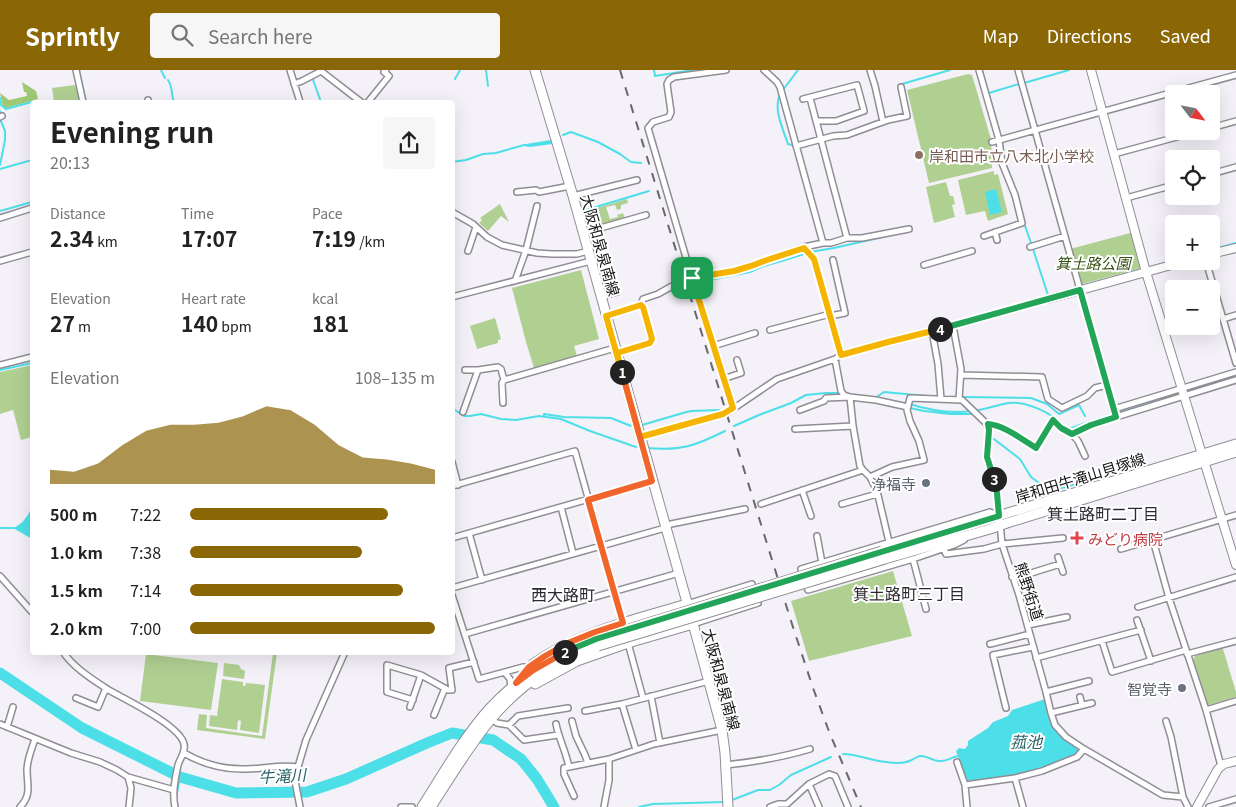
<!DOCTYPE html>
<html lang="en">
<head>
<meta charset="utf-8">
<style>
	:root { --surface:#fff; --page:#f6f6f6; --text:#222; --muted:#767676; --accent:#8a6605 }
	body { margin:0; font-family:Georgia,"Noto Sans JP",serif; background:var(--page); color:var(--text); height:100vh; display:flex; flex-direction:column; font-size:19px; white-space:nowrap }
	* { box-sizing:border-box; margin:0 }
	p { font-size:16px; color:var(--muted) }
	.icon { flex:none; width:28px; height:28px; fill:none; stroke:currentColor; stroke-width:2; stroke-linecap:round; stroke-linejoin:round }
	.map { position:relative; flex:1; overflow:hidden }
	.drawer { position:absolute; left:30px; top:30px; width:425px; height:555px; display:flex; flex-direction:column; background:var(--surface); border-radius:5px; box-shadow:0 5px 20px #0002 }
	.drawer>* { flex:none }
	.needle { width:32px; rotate:122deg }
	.buttons { position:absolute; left:1165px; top:15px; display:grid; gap:10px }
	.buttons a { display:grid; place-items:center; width:55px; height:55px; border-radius:5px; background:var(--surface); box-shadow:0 5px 20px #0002; font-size:25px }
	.pin { position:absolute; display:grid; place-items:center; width:42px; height:42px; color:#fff; margin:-21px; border-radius:10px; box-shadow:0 2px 8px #0006 }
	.km { position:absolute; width:25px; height:25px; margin:-12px; border-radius:50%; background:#222; color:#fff; font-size:14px; line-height:25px; text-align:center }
	.round { display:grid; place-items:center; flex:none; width:52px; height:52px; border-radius:5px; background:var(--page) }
	.headline { display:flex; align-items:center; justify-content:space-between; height:85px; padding:0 20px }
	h1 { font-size:28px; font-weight:700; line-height:38px }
	.figures { display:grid; grid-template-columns:repeat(3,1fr); gap:8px; height:85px; padding:5px 20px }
	.figures div { display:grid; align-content:center }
	.figures b { font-size:21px; font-weight:700 }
	.figures small { font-size:14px; font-weight:400 }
	.figures p { font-size:14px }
	.chart { height:140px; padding:10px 20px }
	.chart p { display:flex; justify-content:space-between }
	.chart svg { width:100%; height:90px; margin-top:5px; fill:var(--accent); opacity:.7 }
	ul { padding:0 20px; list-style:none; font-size:16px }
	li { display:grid; grid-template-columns:80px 60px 1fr; align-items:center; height:38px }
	li i { height:12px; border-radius:6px; background:var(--accent) }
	header { display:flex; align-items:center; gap:30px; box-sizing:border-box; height:70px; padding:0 25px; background:var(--accent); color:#fff }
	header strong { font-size:24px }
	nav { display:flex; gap:28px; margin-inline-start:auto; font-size:18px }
	.search { width:350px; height:45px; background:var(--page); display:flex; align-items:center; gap:12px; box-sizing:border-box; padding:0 18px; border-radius:5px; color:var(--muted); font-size:19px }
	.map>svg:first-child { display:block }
</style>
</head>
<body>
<header>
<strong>Sprintly</strong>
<div class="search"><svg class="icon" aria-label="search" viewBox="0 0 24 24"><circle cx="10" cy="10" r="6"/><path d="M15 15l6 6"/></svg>Search here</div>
<nav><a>Map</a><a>Directions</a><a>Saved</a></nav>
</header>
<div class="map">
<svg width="1236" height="737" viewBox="0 0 1236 737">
	<rect width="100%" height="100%" fill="#f4f1f8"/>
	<path fill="#b0d092" d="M968,4L972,5L991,69L992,98L929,113L907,20Z
		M75,15L80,32H46L54,31L52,18Z
		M994,101V105L998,104L1008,144L988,151L985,141L966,145L958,110Z
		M946,112L950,126H953L955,134L952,135L955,147L934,153L926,117Z
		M627,129L628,133L621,135V139L617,140L615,135L606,137L610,149L618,147L617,145L623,143L625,149L602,156L597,138Z
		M500,134L509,152L501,146L488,161L479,153L482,150L480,148Z
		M1134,162L1142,195L1141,198L1082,214L1080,213L1070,179Z
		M581,200L599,269L574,276L577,286L534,298L526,272L512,218Z
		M495,248L501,269L498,270V273L477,279L470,256Z
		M32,295V367L21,370L13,340L0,344V302Z
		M893,501L912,566L809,591L791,531Z
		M1221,578L1223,579L1236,622V627L1209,635L1206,633L1193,590L1195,586Z
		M273,583H277L265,669L197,660L199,644L207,645L206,658L262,666Z
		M146,584L218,593L211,640L140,631Z
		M224,593L239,595L241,599L245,601L244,609L223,606Z
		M222,609L243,612V616H245L246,613L265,615L259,663L240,660L241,651L238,650L237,660L209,656L210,645L217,646Z"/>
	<path fill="#9fc974" d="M22,12L36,21L38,29L6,38L3,37L0,23L9,30L27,26L26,22H24Z"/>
	<path fill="#4ddfe8" d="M996,119L1002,142L990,145L985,122Z
		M32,436V469L13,458C23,454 28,446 32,436Z
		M1045,629C1048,653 1058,667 1078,679V683C1045,703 1006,708 969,711L966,709L956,681L959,678L965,679L968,675V671L988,658L993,652L1008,646L1012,640Z"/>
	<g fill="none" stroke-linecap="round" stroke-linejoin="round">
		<path stroke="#4ddfe8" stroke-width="2" d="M79,0L86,32
			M161,0L165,8
			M486,0L488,16
			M654,0L655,6L693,0
			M982,0L1001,67
			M312,7L321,32
			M455,9L460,0
			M168,10C173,17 171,25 174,32
			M1024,13L1069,0
			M902,16V14L950,0
			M783,20L798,0
			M989,23L1019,14
			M780,24C773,39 783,59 788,74L792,75
			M0,28L1,35L6,39L35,31L37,32
			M0,41V49L5,61V70L0,95
			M894,46L904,44
			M563,65L571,62L598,72L620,84L631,92L641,93
			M1002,72L1005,92L1014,115
			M526,75L551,71
			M452,92L466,90L483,84L496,83L524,75L530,76L552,73
			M0,99L32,90
			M586,140L649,121
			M0,141L32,132
			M1024,153L1031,173
			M1033,179L1048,225
			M1211,180L1236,173
			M1151,197L1174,190
			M700,212L750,202L764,196L785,190L810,182L834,178L896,164
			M1083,216L1139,200
			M649,229C660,227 669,220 679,218
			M945,255L965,250
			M0,300L32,293
			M1191,320L1236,307
			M943,327H957
			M962,327L1031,328L1047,334L1059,344L1079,335L1085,346
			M878,328V326L884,322L937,327
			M906,333C925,339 951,344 971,341C984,340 996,335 1009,333C1022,331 1046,340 1055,349
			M452,338L464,346H470L481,344L501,349L516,350L539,346L561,349L590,361L636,377
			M910,338L924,341L950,344H974
			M544,346V344L564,347L611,348L631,356
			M983,353L987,361
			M642,355L683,343L691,341L719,340
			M734,356L759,345L791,333L806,325L826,323H841
			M1069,359L1094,350L1176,325
			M990,366L1020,389L1031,407L1050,421L1103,407
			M647,378C681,381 695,376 725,361
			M0,458H13
			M843,684C858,684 871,691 886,692C893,693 903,694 909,691C913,690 916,687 920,686C927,685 932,691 939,691C946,692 952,687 958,686
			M176,728L180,707
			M732,730L758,720H770L779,715L791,705L831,687
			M639,737L653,734L724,732"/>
		<path stroke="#4ddfe8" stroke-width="11" d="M0,603L82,658L180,707L236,723L307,722L346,709L427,673L452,663L493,670L521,689L537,709L554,737"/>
		<defs>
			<path id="street" d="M76,0L83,32
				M290,0L300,32
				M726,0L674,7L669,10L667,14L671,42L669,47L653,52L648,58L692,208L733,339
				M764,0L777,12L780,17L823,173
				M870,0L875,16L883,52
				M979,0L999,70L1002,93L1015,125L1022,153L984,166
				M1018,0L1116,347
				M294,14L302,11L321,1L361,32
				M810,28L847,168
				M803,29L857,15L864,41L836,51H816
				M148,30V32
				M368,32L389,6L384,2L386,0
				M0,47L2,46
				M1211,58L1236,51
				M992,72L1236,5
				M796,76L833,66L847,65L888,50L907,46L901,17
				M1114,84L1199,61
				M1211,104L1236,97
				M517,122L536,120L539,122L570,116
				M573,126L637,110
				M1126,128L1174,115
				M452,142L473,154L487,167L502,175L537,183L552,184H577L588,181
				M0,148L32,138
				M995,162L997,170
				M583,163L646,145
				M804,177L814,189L841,285
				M1030,177L1065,166
				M468,181L476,157
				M0,191L32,182
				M1206,191L1236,293
				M924,195L972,181
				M692,208L733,201L751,196L764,191L804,177L823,173H831L847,168H862L909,159
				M515,211L526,180L537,136
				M452,227L591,191
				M601,227L617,222
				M606,246L641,235L643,229L658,224L672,216
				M830,246L845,243L833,190
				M1223,249L1236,245
				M953,256L961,299L959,330
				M770,260L830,244
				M932,261L938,294L941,329
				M713,276L755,263
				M617,283L650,273L652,269L643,237L641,235
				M835,289L841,321L844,325L850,327L853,356L860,396L863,400
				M0,295L32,287
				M465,300H478L498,297L501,299L504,310
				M961,305L1042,307L1048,329L1062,338L1087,326L1095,318L1107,315
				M723,309L741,303L737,290
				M503,333L502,313L504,310L615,278
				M1114,339L1236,302
				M800,340L824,331L826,328L850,327L876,330L908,337
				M463,342L478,300
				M988,355C1004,355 1023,370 1036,378L1053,350L1061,358L1072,364
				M795,359L853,356
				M640,367L727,343L777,309L835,289L841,285C910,266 979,250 1048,229
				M1085,386L1078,371L1072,364L1091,355L1116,347L1236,310
				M452,392L458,415
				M870,407L877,421L889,472
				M452,416L575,381L623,553
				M802,420L811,446
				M761,434L863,400L870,407L892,397L924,390L919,371L910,351L907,340L910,328L962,330L988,355L989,360L987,387L997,423L1002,474L1019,525L1046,622L1051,643L1055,655L1066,667L1084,679L1163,725L1183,727L1188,737
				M842,434L877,424
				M561,437L573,483
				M469,463L482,510
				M817,466L822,493
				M452,468L652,411
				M964,470L954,475L913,489L808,520L801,499L990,442L998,445
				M1153,470L1169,528L1206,640L1221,696
				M944,479L946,484L984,479L1002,474L1063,468
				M1121,479L1236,445
				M1058,487L1063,502
				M913,489L926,539
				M0,506L32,542
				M1012,507L1025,505L1060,494
				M452,518L665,458L671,454L745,439
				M452,525L479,609L523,597H529
				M687,534L752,514L758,533L693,554
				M1138,537L1236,507
				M1137,550L1151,591
				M1028,555L1067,547
				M465,564L679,503
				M1102,571L1112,602L1186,580
				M628,573L643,628
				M990,574L1030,564
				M63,582C74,598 92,609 107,619C124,629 180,655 184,674C186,682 180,688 178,695C175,709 172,723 175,737
				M1187,584L1236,571
				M1036,588L1141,560
				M505,603L510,609L511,617
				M1046,622L1089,611
				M651,626L660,673
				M1080,627L1082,635
				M76,628L98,637L106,618
				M413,630L387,622V595L421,605L448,620H452L449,598L474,592
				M622,634L636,680
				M410,637L421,605
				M1006,638L993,585L1033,577
				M1206,640L1236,631
				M585,641L622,634L709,611
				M1051,643L1092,633
				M434,645L445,618
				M491,649L497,653L509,655L524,670L558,665
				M572,651L576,666L585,685L588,693
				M1166,651L1171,667L1183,727
				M0,654L71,683L100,692L117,700L128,707L131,718L129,737
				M556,654C559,669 566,682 569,697
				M509,655L518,646L568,638
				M7,657L13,637
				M184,683C203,694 225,700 247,699C266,699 278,694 298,697
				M957,692L965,715L967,737
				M726,695C754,692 783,687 810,679
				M128,707L174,720
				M1015,708L1023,737
				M809,714L819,737
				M965,715L1015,708L1042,701L1077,687L1084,679
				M574,726L564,704V698L609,689L654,674L722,660
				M20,737C32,725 27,714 27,700C27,690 32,678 35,669
				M300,737L295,711L298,697L306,670L345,582
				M401,737H412
				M604,737L609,710V689
				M770,737L778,734H787L809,714L829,704L835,706L848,737
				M1209,737L1236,729"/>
			<path id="secondary" d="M1091,0L1146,202L1236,495
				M1211,184L1236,178
				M1048,229L1186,191
				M1197,737L1218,699L1224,694L1236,691"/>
			<path id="primary" d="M535,0L573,126L697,568L722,660L725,683L728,737
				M882,481L1236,374
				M885,489L990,459L1007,453L1236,382
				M533,594C579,562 634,550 687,534
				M535,614L577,591L628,573L693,554
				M422,737C443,704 464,667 490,638C520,606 555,584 596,569
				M431,737C450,708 470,674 492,648C520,615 557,590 598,576"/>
		</defs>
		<use href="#street" stroke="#908d94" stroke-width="8"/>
		<use href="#secondary" stroke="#908d94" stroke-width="10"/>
		<use href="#primary" stroke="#908d94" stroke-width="11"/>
		<use href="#street" stroke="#fff" stroke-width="5"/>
		<use href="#secondary" stroke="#fff" stroke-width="8"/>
		<use href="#primary" stroke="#fff" stroke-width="9"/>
		<path stroke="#69676b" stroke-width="2" stroke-dasharray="9 9" stroke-linecap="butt" d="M620,0L791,551L813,618L830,664L861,737"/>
		<defs>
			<path id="primary-bridge" d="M596,569L882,481
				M598,576L885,489"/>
		</defs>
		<use href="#primary-bridge" stroke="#908d94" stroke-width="11" stroke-linecap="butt"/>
		<use href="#primary-bridge" stroke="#fff" stroke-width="9"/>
	</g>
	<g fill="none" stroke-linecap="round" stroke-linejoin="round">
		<defs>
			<path id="split-1" d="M622,302L617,283L650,273L652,269L643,237L641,235L606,246L638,360L640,367L723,344L733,338L692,208"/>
			<path id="split-2" d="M565,582L532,601L516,613L529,597L545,586L568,573L595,562L623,553L588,430L652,411L622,302"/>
			<path id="split-3" d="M565,582L596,569L999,446L997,423L994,409"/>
			<path id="split-4" d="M940,259L1080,220L1116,347L1091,355L1072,364L1061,358L1053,350L1036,378C1023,370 1004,355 988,354L989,360L987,387L994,409"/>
			<path id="split-5" d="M692,208L734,201L751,196L764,191L804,178L814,189L841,285L888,272L940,259"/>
		</defs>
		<use href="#split-1" stroke="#fff" stroke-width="10"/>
		<use href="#split-2" stroke="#fff" stroke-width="10"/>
		<use href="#split-3" stroke="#fff" stroke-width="10"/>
		<use href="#split-4" stroke="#fff" stroke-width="10"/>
		<use href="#split-5" stroke="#fff" stroke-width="10"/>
		<use href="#split-1" stroke="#f5b400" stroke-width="6"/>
		<use href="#split-2" stroke="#f0652b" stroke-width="6"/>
		<use href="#split-3" stroke="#22a559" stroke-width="6"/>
		<use href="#split-4" stroke="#22a559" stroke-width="6"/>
		<use href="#split-5" stroke="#f5b400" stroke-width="6"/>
	</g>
	<circle fill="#8d6e63" stroke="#fff" stroke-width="2" cx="919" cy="85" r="5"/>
	<g fill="#6b7280" stroke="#fff" stroke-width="2">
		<circle cx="926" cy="413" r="5"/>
		<circle cx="1182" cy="618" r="5"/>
	</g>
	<path fill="#e0444e" stroke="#fff" stroke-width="2" d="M1074.5 460.5h5v5h5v5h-5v5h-5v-5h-5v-5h5z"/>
	<g text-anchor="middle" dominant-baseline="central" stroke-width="4" stroke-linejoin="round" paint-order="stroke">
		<g font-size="15" fill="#785e54" stroke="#fff" text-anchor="start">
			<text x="929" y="85">岸和田市立八木北小学校</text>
		</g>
		<g font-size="15" fill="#131214" stroke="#fff">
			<text transform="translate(601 175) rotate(74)">大阪和泉泉南線</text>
			<text transform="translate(1080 407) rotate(-17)">岸和田牛滝山貝塚線</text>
			<text transform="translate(1030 521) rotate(72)">熊野街道</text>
			<text transform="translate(722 609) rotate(75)">大阪和泉泉南線</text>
		</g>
		<g font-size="15" font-style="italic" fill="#355014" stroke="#fff">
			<text x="1093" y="192">箕土路公園</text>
		</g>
		<g font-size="15" fill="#5b616d" stroke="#fff" text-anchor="end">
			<text x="916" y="413">浄福寺</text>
			<text x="1172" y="618">智覚寺</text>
		</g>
		<g font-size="15" fill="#be3a42" stroke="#fff" text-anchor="start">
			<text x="1088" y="468">みどり病院</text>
		</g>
		<g font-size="16" fill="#2c2a30" stroke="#fff">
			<text x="1103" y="443">箕土路町二丁目</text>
			<text x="909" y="523">箕土路町三丁目</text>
			<text x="563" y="524">西大路町</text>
		</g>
		<g font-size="16" font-style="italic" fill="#276266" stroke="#fff">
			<text x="1026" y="671">菰池</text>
			<text transform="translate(282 705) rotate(-3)">牛滝川</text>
		</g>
	</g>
</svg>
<div class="buttons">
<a><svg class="needle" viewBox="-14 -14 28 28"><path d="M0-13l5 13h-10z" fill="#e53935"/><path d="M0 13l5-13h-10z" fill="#767676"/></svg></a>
<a><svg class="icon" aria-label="locate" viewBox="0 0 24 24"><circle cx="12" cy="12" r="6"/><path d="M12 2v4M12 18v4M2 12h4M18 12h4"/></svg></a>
<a>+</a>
<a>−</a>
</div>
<div class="pin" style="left:692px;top:208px;background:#1e9e55"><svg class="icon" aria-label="arrive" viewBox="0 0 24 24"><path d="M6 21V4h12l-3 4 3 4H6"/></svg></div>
<b class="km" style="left:622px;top:302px">1</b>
<b class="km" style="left:565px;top:582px">2</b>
<b class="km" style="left:994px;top:409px">3</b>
<b class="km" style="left:940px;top:259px">4</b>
<section class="drawer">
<div class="headline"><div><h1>Evening run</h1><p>20:13</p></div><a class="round"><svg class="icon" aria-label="share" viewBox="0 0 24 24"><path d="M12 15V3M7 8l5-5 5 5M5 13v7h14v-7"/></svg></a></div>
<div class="figures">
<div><p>Distance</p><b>2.34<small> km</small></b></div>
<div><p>Time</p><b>17:07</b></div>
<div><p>Pace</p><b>7:19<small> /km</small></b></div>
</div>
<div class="figures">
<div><p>Elevation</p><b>27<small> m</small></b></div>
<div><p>Heart rate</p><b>140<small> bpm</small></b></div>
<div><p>kcal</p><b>181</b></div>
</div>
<div class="chart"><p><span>Elevation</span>108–135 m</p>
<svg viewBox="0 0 160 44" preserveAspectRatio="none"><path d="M0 44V37L10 38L20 34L30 25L40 18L50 15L60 15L70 14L80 11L90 6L100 8L110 15L120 25L130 31L140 32L150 34L160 37V44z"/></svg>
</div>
<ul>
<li><b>500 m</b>7:22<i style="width:81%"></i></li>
<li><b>1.0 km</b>7:38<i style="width:70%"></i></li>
<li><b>1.5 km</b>7:14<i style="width:87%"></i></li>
<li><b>2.0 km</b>7:00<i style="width:100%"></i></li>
</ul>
</section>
</div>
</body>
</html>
